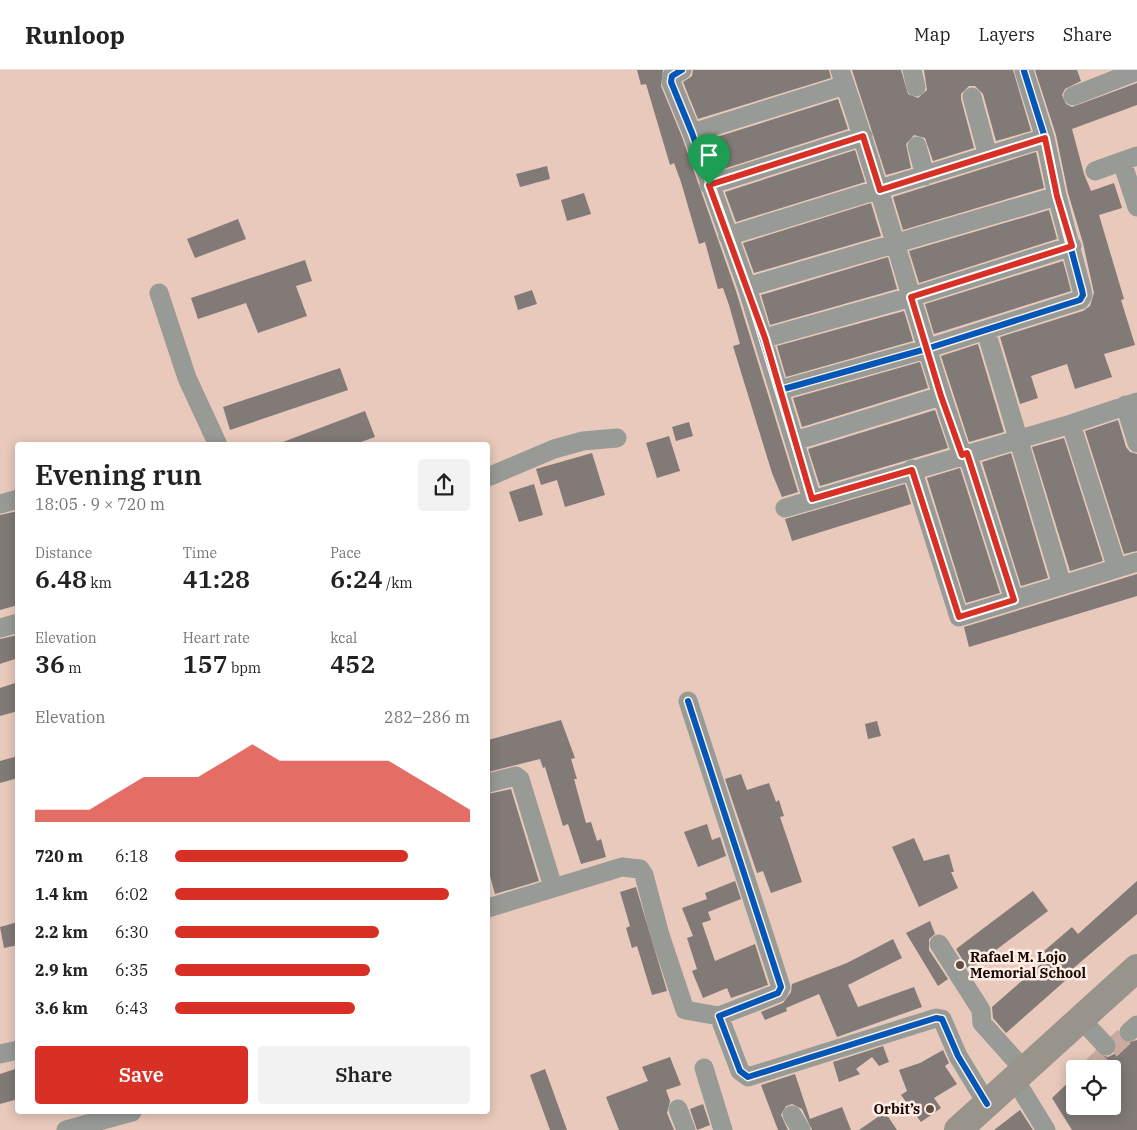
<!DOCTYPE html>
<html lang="en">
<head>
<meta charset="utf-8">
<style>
	:root { --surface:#fff; --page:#f2f2f2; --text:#222; --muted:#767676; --line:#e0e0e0; --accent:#d93025 }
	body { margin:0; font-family:"IBM Plex Serif",serif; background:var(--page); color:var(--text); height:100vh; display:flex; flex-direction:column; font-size:19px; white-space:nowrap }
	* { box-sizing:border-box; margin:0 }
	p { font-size:16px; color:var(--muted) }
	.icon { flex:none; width:28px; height:28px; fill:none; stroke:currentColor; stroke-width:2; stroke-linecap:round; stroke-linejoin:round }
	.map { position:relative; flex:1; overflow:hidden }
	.details { position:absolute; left:15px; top:372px; width:475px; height:672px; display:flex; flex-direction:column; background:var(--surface); border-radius:5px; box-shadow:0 2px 12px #0003 }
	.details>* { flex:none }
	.controls { position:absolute; left:1066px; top:990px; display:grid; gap:10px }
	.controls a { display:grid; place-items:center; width:55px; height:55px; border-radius:5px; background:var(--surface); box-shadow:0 2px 12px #0003; font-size:25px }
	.pin { position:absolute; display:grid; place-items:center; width:42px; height:42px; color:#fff; margin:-51px -21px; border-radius:50% 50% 50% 0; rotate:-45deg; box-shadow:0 0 5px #0007 }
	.pin .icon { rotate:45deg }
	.round { display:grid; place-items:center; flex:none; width:52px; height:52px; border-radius:5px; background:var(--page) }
	.headline { display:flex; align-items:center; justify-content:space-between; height:85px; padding:0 20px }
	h1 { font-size:28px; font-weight:600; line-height:38px }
	.figures { display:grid; grid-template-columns:repeat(3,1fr); gap:8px; height:85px; padding:5px 20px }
	.figures div { display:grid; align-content:center }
	.figures b { font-size:25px; font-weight:600 }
	.figures small { font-size:14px; font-weight:400 }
	.figures p { font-size:14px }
	.chart { height:140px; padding:10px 20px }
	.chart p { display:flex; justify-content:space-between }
	.chart svg { width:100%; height:90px; margin-top:5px; fill:var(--accent); opacity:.7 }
	.primary-button { display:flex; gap:10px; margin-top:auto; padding:10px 20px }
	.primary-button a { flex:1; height:58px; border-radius:5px; background:var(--accent); color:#fff; font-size:20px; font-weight:600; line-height:58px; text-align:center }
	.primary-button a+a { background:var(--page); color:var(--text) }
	ul { padding:0 20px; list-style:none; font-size:16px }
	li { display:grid; grid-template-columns:80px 60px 1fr; align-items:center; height:38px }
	li i { height:12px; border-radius:6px; background:var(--accent) }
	header { display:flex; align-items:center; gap:30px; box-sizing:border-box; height:70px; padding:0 25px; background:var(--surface); border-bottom:1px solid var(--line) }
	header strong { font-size:24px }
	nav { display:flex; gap:28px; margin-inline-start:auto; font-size:18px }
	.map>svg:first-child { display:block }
</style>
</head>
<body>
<header>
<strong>Runloop</strong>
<nav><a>Map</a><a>Layers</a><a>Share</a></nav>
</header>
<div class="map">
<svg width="1137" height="1060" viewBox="0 0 1137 1060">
	<rect width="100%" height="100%" fill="#e8c9bb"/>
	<path fill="#817a77" d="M637,0H663L661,16L682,67L736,221L798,422L782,427L772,403L733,276L740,274L729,235L723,218L718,219L705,172L699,174L681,112L674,93L670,95L646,14L641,15Z
		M693,0H829L831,8L698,49L683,12L692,6Z
		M852,0H901L908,24L918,28L927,20L924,0H1013L1031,61L996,71L983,24L975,16H969L961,24V29L974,78L933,91L925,68L914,65L906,74L911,98L886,105Z
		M1035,0H1077L1081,11L1065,19L1062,25L1066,34L1072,37L1137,13V35L1072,59L1084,104L1091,121L1114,113L1122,138L1099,145L1124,229L1121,230L1135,275L1104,284L1112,307L1075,319L1067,294L1031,306L1038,328L1020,334L1000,267L1083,241L1090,236L1094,223L1083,173L1068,123L1056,65Z
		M838,29L848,59L717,101L707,70Z
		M855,80L865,112L736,152L725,122Z
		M1036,82L1044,118L903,160L893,127Z
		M547,96L550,109L520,117L516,104Z
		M584,123L591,144L567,151L561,130Z
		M871,133L881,166L754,203L743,173Z
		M1049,140L1057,169L919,213L909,181Z
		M238,149L246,169L195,188L187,169Z
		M888,187L897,219L770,255L761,225Z
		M305,190L312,211L296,216L307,246L258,263L246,233L198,249L191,228Z
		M1063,191L1071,221L934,264L925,234Z
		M532,220L537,234L518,240L514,226Z
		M904,241L913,271L786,307L777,276Z
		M978,274L1004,362L969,372L941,286Z
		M920,292L928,318L802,357L793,328Z
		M340,298L348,320L230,360L223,337Z
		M935,340L948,378L820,416L808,379Z
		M365,341L375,367L353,375H275Z
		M1118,350L1126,377L1130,382L1137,384V481L1124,484L1085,361Z
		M689,352L693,366L676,371L672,357Z
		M669,366L680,401L657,408L646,373Z
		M1064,368L1103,491L1070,501L1032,377Z
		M592,383L605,425L565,437L557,410L541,415L536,399Z
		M1011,383L1048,508L1021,516L982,392Z
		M960,398L1000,523L966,533L927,408Z
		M534,414L543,445L519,452L509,422Z
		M905,414L911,434L792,471L785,449Z
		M18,441V535L0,540V445Z
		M1137,504V526L969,577L964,557Z
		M18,565V588L0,594V569Z
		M18,612V641L0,646V618Z
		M561,650L575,688L571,689L577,709H574L586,753L591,752L597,771L601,769L606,787L581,794L568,754L563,756L545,697L543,698L540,689L488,702V670Z
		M877,651L881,666L868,669L865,654Z
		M18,686V708L0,713V691Z
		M741,704L747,720L769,713L776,732L779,730L784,746L780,747L802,812L771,823L763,801L757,803L725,709Z
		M511,719L539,811L495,824L488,799V724Z
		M707,754L712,770L720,767L726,786L698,797L684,762Z
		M914,768L924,791L949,784L954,802H951L958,818L919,837L892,777Z
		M735,811L741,829L708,842L711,850L702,853L715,891L755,874L768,915L731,928L727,918L703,928L692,901L697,899L687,868L693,866L682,838L707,829L705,823Z
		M1137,811V844L1063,907L1066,910L1006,963L993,948L992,937L1049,887L1044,881L1072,857L1078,864Z
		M636,817L667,921L652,925L637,876L632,878L626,858L630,856L620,822Z
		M1033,821L1048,841L969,900L956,879Z
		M930,851L935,864L929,869V880L948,909L938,916L906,863Z
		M18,852V875L4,878L0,857Z
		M893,869L902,888L848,915L858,937L914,917L922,937L837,967L819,924L786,938L787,941L765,950L761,942L783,933L791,922L792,914L847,893Z
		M1118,965L1126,973L1137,970V1060H1072L1052,1028L1075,1006V1036H1112V999H1082L1098,984L1108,987L1114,984L1117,974L1114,968Z
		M883,976L889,992L879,996L872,987L856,999L860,1004L839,1012L833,992Z
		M943,980L949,993L945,996L957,1014L934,1028L941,1038L921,1052L901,1025L907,1021L899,1000L920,993Z
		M670,987L681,1015L666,1020L670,1031L667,1043L674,1060H619L606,1027L648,1011L642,997Z
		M18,998V1029L0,1034V1004Z
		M545,999L567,1060H550L530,1005Z
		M795,1004L810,1049L842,1037L851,1060H812L802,1039L792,1034L786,1036L781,1045L788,1060H778L761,1015Z
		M703,1034L710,1055L697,1060L690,1039Z
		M1020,1040L1033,1060H994Z
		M885,1042L897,1060H859Z"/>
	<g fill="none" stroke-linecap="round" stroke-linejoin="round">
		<path stroke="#c9ac9f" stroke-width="19" stroke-dasharray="19 9" stroke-linecap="butt" d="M1090,999L1129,962"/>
		<path stroke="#979a95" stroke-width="19" d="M682,0L672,6L671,12L692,63L747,217L812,429
			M840,0C885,127 917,258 962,385
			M912,0L916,17
			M1073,26L1137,1
			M972,27L988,86
			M692,63L845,15
			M917,76L925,106
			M1122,92L1137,137
			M1095,101L1137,86
			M709,115L863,66
			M728,166L1045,68
			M747,217L1057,126
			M159,223L187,308L218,375
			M986,261L1062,515
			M765,268L911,227L1072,176
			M780,320L926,279L1080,230L1083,225L1082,220L1057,126L1045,68L1024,1
			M1125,335L1137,373
			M1071,354L1117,498
			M795,371L941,326
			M967,383L1014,530
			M912,399L959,547L1137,492
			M488,407L554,379L583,371L617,368
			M0,434L18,429
			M785,438L1071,354L1137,332
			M0,558L18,553
			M688,631L781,917L778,923L719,946L740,1001L748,1007L936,948L942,949L958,986L987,1034
			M488,713L516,706L520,709L553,817
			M488,838L622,797L640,799L644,805L660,865L685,940L719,946
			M939,874L981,940L982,953L1024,1000
			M1081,949L1106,976
			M1129,962L1137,955
			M0,984L18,980
			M704,998L723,1060
			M1014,1008L1046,1060
			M678,1039L686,1060
			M792,1045L801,1060
			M66,1060L132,1042"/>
		<path stroke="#98948c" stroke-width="28" d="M958,1060L1137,898"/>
		<defs>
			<path id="cycleway" d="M682,0L672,6L671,12L692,63L747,217L812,429
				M780,320L926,279L1080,230L1083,225L1082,220L1057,126L1045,68L1024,1
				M688,631L781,917L778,923L719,946L740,1001L748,1007L936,948L942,949L958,986L987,1034"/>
		</defs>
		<use href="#cycleway" stroke="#ffeee6" stroke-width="9"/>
		<use href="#cycleway" stroke="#0057b8" stroke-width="6"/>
	</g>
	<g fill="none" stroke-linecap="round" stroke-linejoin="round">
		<defs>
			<path id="route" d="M863,66L880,120L1045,68L1057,126L1072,176L911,227L941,326L962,385L967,383L1014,530L959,547L912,400L812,429L765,268L709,115Z"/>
		</defs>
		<use href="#route" stroke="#fff" stroke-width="10"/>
		<use href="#route" stroke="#d93025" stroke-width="6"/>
	</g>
	<g fill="#634d43" stroke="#ffeee6" stroke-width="2">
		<circle cx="960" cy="895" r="5"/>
		<circle cx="930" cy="1039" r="5"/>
	</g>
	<g text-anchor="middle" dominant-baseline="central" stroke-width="5" stroke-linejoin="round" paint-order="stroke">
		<g font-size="14" font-weight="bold" fill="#1b0a03" stroke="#ffeee6" text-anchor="start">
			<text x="970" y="887">Rafael M. Lojo<tspan x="970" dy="16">Memorial School</tspan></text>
			<text x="920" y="1039" text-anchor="end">Orbit’s</text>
		</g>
	</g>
</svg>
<div class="controls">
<a><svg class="icon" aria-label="locate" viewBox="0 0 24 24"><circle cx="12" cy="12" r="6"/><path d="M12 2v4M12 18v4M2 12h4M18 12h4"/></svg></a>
</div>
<div class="pin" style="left:709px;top:115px;background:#1e9e55"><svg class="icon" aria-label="arrive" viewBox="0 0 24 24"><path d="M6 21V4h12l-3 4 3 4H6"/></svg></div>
<section class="details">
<div class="headline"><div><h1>Evening run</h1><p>18:05 · 9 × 720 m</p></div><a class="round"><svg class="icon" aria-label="share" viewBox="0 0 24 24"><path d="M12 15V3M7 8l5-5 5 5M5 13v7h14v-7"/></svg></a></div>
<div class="figures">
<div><p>Distance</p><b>6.48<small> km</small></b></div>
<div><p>Time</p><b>41:28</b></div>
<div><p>Pace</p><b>6:24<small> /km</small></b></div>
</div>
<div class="figures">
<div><p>Elevation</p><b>36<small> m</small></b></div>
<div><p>Heart rate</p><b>157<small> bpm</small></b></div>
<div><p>kcal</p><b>452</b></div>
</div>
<div class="chart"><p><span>Elevation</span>282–286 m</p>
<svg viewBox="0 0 160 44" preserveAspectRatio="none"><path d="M0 44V38L10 38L20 38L30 30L40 22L50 22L60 22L70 14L80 6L90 14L100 14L110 14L120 14L130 14L140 22L150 30L160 38V44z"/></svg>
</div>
<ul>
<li><b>720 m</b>6:18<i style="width:79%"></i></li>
<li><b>1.4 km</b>6:02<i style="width:93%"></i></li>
<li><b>2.2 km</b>6:30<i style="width:69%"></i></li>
<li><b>2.9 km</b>6:35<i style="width:66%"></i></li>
<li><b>3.6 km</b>6:43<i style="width:61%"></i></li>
</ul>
<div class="primary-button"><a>Save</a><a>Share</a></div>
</section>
</div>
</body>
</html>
